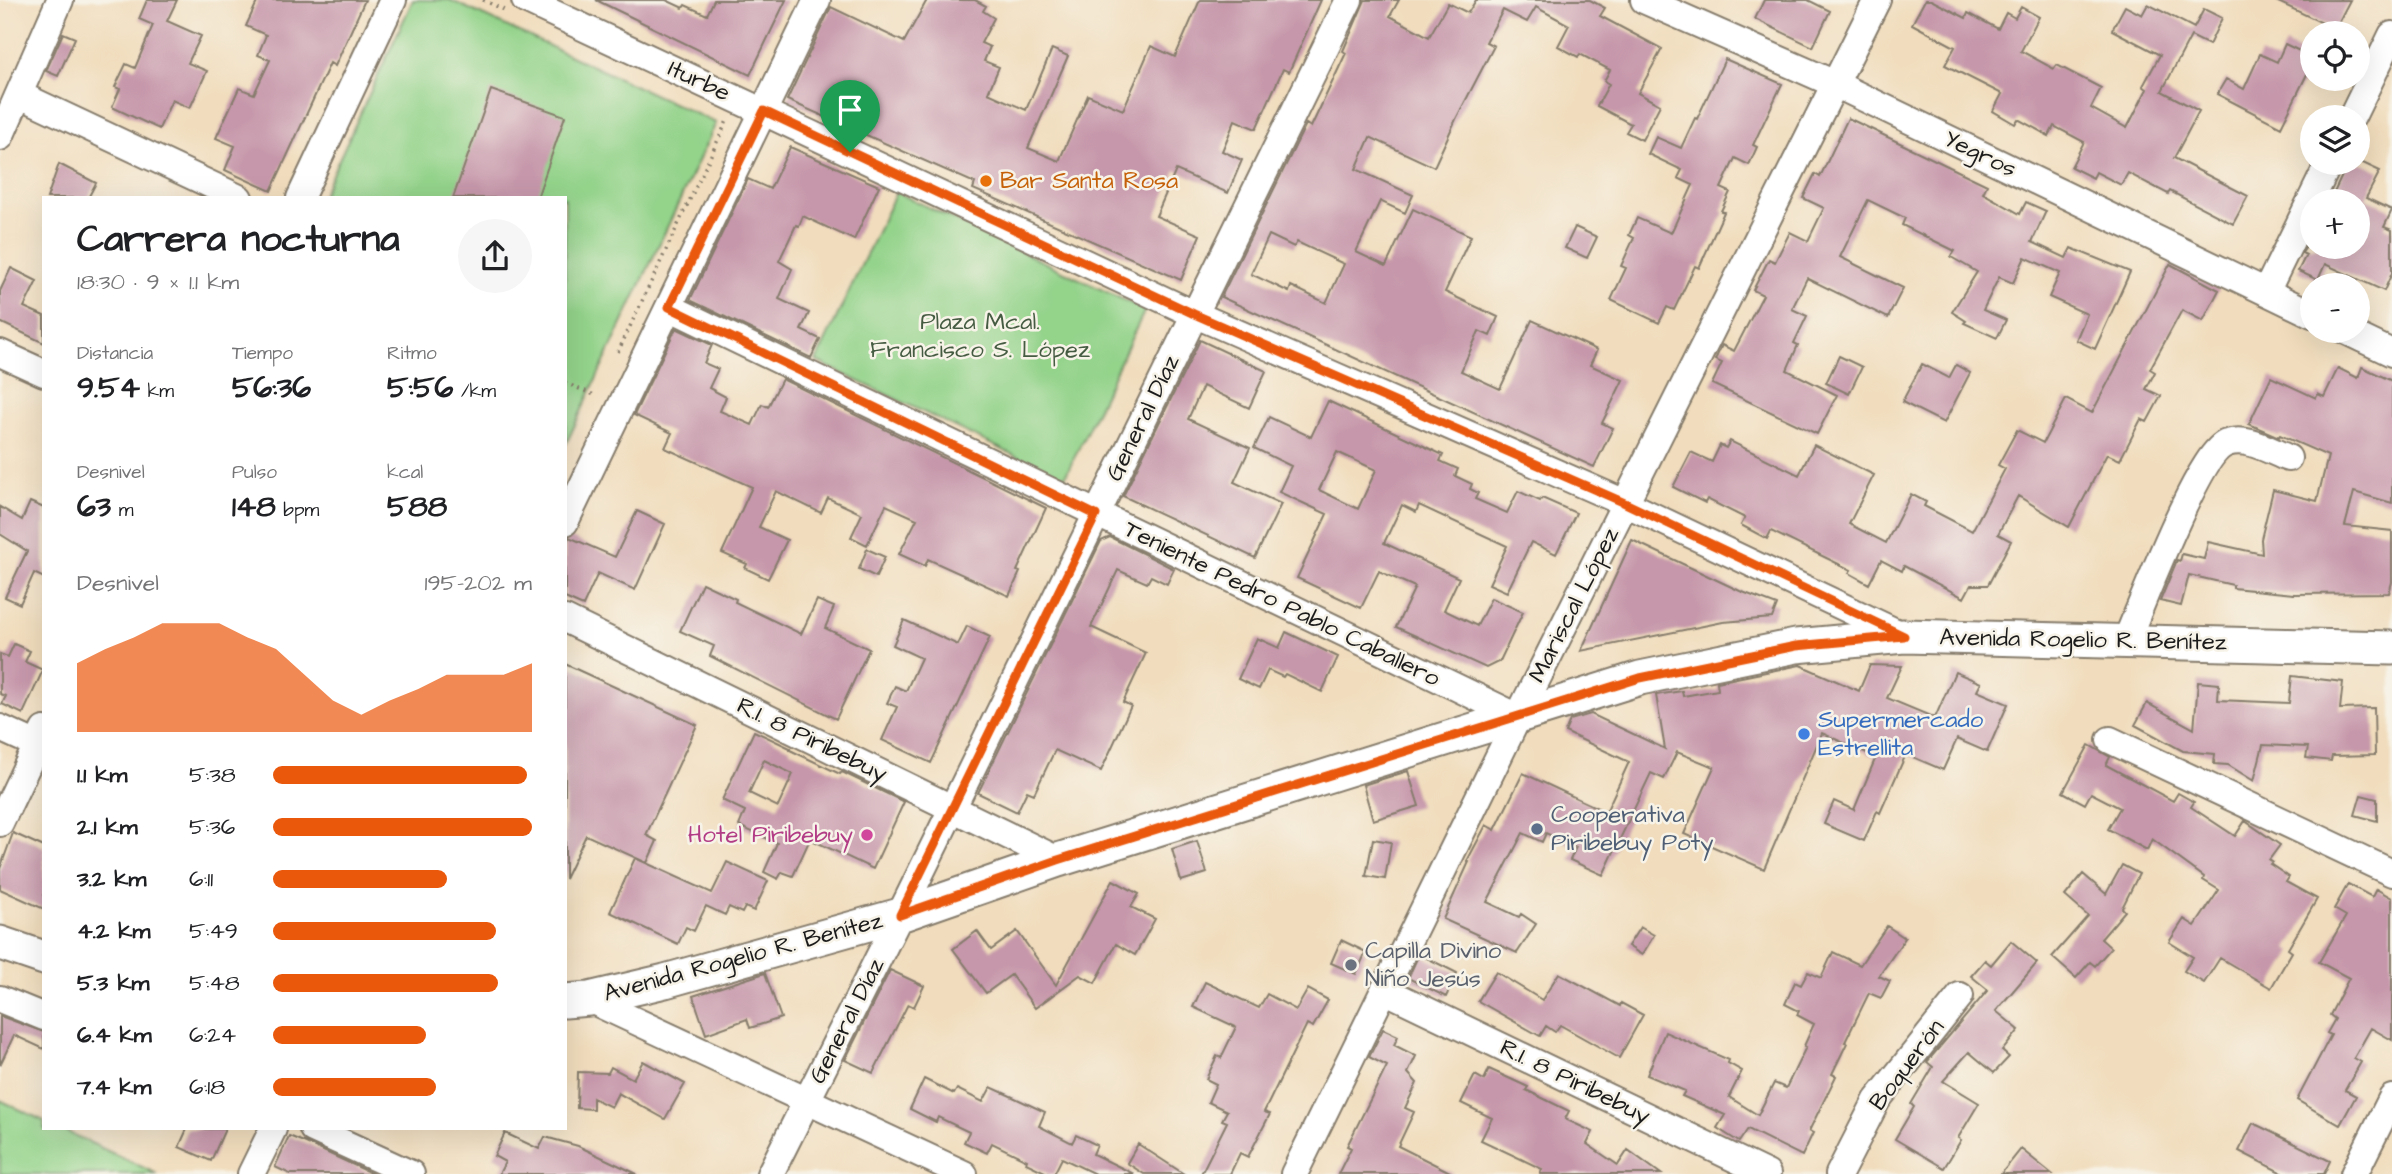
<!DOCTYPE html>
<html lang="es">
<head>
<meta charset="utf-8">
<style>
	:root { --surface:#fff; --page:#f6f6f6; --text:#202124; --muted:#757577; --accent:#ea580c }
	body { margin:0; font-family:"Architects Daughter",sans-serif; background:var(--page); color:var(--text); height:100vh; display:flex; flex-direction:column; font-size:26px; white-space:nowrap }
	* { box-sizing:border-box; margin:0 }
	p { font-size:23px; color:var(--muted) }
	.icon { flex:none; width:38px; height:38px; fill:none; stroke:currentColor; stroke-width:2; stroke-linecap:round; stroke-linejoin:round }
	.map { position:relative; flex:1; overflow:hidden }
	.drawer { position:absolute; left:42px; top:196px; width:525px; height:934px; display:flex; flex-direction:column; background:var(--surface); border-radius:0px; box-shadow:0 7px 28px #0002 }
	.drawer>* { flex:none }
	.fabs { position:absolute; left:2300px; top:21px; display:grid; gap:14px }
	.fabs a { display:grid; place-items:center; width:70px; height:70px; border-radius:50%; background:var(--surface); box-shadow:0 7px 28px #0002; font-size:35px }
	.pin { position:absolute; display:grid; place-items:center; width:60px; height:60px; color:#fff; margin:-72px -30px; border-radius:50% 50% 50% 0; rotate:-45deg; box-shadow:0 0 7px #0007 }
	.pin .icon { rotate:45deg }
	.round { display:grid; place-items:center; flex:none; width:74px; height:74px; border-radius:37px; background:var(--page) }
	.overview { display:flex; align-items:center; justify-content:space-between; height:119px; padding:0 35px }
	h1 { font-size:38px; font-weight:800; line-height:52px }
	.metrics { display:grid; grid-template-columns:repeat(3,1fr); gap:10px; height:119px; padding:7px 35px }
	.metrics div { display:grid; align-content:center }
	.metrics b { font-size:30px; font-weight:800 }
	.metrics small { font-size:19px; font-weight:400 }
	.metrics p { font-size:19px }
	.chart { height:196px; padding:14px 35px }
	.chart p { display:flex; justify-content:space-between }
	.chart svg { width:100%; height:126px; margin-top:7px; fill:var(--accent); opacity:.7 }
	ul { padding:0 35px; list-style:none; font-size:23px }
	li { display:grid; grid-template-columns:112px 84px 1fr; align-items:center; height:52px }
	li i { height:18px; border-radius:9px; background:var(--accent) }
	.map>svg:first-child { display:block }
</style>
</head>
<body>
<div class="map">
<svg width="2392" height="1174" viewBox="0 0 2392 1174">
	<rect width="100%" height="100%" fill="#f7f3e8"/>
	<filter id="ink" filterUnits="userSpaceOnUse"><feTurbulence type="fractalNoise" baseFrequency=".0143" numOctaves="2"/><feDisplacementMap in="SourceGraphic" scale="14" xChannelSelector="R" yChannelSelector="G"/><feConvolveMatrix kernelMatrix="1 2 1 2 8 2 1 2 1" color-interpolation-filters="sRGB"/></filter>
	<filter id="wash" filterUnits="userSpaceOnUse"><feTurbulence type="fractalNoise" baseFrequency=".00686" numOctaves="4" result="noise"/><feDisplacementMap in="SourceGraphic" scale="28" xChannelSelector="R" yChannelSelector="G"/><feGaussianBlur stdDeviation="1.57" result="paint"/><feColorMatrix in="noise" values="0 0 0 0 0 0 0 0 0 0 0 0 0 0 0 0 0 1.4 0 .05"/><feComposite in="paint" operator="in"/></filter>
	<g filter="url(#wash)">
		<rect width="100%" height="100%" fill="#f1ddbd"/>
		<path fill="#93d38a" stroke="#587853" stroke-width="2" d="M413,0H450L716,123L565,446V198H321Z
			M896,192L1145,310L1064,479L816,361Z
			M0,1100L44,1121V1129H61L157,1174H0Z"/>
		<g id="blocks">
			<path fill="#c697aa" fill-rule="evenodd" d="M147,0H177L167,21L201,36L188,63L207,71L190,108L172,100L159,129L112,107L120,89L115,87L126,64L135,68L153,25L139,19Z
				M258,0H365L335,66L330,63L271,191L225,170L235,146L216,138L239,88L254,94L270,60L258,55L266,35L246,26Z
				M596,0H666L683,8L685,5L707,15L714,0H786L750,75Z
				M927,0H975L986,6L983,11L994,18L981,43L990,47L984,61L999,67L988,93L1026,110L1052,49L1068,56L1028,148L1059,161L1088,95L1123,110L1151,46L1175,57L1200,0H1321L1289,72L1283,69L1256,129L1235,120L1222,151L1242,160L1228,193L1176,170L1156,216L1200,235L1181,280L973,189L975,183L787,100L831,7L904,42Z
				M1365,0H1399L1390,16L1429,37L1448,3L1468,13L1476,0H1590L1605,8L1600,16L1662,49L1638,93L1660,105L1642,140L1626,132L1631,124L1597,106L1609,84L1604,81L1610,70L1580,54L1578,57L1558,46L1569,25L1536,7L1527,22L1503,10L1486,42L1494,46L1456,119L1434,167L1370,137L1356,169L1413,195L1405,213L1380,201L1356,252L1386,266L1413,209L1471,236L1445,292L1498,317L1490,336L1479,331L1461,371L1500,389L1532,320L1597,350L1590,365L1623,380L1602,423L1613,428L1594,467L1221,297L1306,124L1311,127L1346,53L1343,51ZM1269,235L1294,247L1297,242L1344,264L1326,303L1291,286L1289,292L1251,274Z
				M1764,0H1808L1830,11L1813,47L1755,19Z
				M1925,0H1931L1966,18L1968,13L1998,29L2006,13L2015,18L2021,7L2039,17L2021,51L2054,69L2057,65L2101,88L2091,108L2127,128L2147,89L2143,86L2160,55L2112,30L2125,6L2142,15L2148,4L2194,28L2204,9L2222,18L2209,45L2191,36L2162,91L2199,111L2174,158L2248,196L2233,224L2170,191L2168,194L2128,173L2121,185L2096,172L2093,178L2071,167L2084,142L2054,126L2049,136L2018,119L2015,124L1993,111L2002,94L1945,65L1955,47L1912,24Z
				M2274,0H2350L2335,29Z
				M63,33L75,38L58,76L46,71Z
				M2285,44L2312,57V64L2281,127L2217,94L2226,79L2244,89L2260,54L2277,62Z
				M1725,59L1782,84L1753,145L1757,147L1749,165L1735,158L1721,188L1730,192L1721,211L1724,212L1699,268L1695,266L1674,310L1667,307L1659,323L1611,300L1626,268L1621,266L1634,238L1629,235L1637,218L1671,233L1693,185L1678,178L1682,170L1648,154L1656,137L1681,148L1695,118L1697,119Z
				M491,90L565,116L537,198H453Z
				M1848,118L1987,185L1983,193L2020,214L2026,202L2046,211L2032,242L2066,258L2071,248L2130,272L2095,349L2076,340L2087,314L2049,297L2060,273L2025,257L2013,283L1999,277L1983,310L2006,320L1997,338L1964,323L1966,321L1952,312L1977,272L1951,257L1955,251L1902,225L1905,218L1868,200L1840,257L1903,288L1888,318L1807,278L1792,309L1807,316L1794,343L1798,345L1787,370L1837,395L1817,434L1712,384L1722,363L1715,360L1722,345L1734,351L1763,295L1753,290L1769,259L1775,262L1790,232L1808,241L1824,208L1803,198L1815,174L1820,177Z
				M790,147L879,186L854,240L803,216L799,226L796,225L779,261L792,269L779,299L809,313L801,330L820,339L811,358L690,300L748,179L770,189Z
				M2348,163H2363L2380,171L2366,198L2392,210L2384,227L2392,230V273L2384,291L2325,264L2318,280L2298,271L2306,255L2302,253L2306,247H2357V201H2330Z
				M59,164L96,183L88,198H47Z
				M1575,227L1597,237L1587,258L1565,248Z
				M2170,264L2219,290L2203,321L2182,310L2150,369L2155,372L2146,389L2161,396L2147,422L2141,419L2120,460L2107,454L2069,527L2018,496L1998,534L2011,541L1988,585H1971L1964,598L1904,566L1902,571L1881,560L1869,584L1849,573L1851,570L1771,531L1767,539L1741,525L1745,518L1707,499L1705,503L1673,487L1691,452L1712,462L1720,445L1726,448L1730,441L1799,475L1814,445L1874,475L1849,524L1886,543L1911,494L1926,502L1924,506L1972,531L2005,469L1998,465L2017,430L2043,443L2066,399L2092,413Z
				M11,268L37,281L24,307L44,316V343L0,322V291Z
				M676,328L712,345L704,363L718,369L709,388L726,397L720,411L752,425L762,404L768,407L782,379L1046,508L1017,571L1020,572L1009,596L928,559L925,566L899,554L917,519L886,505L867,545L851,537L862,514L828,498L821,513L776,491L759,527L787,540L768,579L745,568L747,564L722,553L752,487L665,448L672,433L634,415Z
				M1200,340L1266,371L1249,408L1203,386L1188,419L1250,448L1234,482L1281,504L1255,558L1123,496Z
				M1839,356L1862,367L1849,394L1826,383Z
				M1922,364L1949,378L1956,365L1970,373L1944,423L1902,402Z
				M2362,367L2392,381V503L2354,492L2345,526L2392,531V582L2389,593L2294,594L2233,588V585L2189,575L2181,606L2160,601L2177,560L2180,561L2182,554L2204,559L2208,542L2262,554L2261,539L2273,490L2317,501L2328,456L2280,435L2279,437L2249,424L2271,377L2316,398L2318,394L2324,397L2338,368L2358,378Z
				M1328,401L1443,455L1440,461L1458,469L1455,476L1472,484L1470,489L1478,493L1475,499L1507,513L1518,491L1540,501L1542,498L1576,513L1556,554L1531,542L1507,592L1489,584L1507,546L1419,505L1416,512L1402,505L1384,543L1459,578L1444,610L1477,626L1491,598L1523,612L1500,661L1486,668L1396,627L1415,587L1379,571L1361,608L1297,578L1327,514L1279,492L1291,466L1254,448L1269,417L1311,437ZM1337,452L1376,470L1358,509L1319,490Z
				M30,502L44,508V578L34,573L20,604L5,597L27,551L0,534V507L22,520Z
				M637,511L665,524L635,590L598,573L583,606L565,598V545L569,537L615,557Z
				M1110,537L1174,569L1167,584L1151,576L1147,583L1118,570L1091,627L1146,653L1123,702L1131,706L1101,771L1055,750L1034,794L1027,791L1017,812L978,793L1101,541Z
				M1632,540L1740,591L1777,605L1772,618L1723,622L1581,651Z
				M867,549L885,557L876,577L859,569Z
				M702,583L736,599L735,602L801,634L817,600L834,607L825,628L869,649L836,719L710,656L714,646L680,631Z
				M904,620L958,645L967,626L990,637L931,763L882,740L897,707L887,703L895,686L906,691L921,658L893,645Z
				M1286,632L1338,657L1322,692L1285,674L1283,677L1268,670L1259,689L1238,679L1257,638L1279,648Z
				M14,644L30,651L25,662L43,670L23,714L2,704L6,696L0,694V654L8,657Z
				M565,664L697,725L646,835L657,841L647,863L586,835L565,879Z
				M1800,665L1859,691L1870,665L1902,666L1887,698L1935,718L1955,672L1981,683L1977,691L2008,704L1987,752L1957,739L1943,770L1906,754L1880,813L1877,811L1864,841L1824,824L1834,801L1854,810L1876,757L1822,733L1764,869L1684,834L1714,767L1677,752L1664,779L1651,773L1603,875L1570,860L1576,847L1546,833L1542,842L1523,833L1487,902L1519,917L1521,914L1536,924L1517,953L1443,919L1469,862L1467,861L1486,825L1495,830L1523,773L1606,812L1629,762L1565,732L1570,720L1591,714L1665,749L1656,695L1682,691L1683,696L1718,690L1717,682Z
				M2292,676L2343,682L2340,709L2374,708L2375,755L2332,756L2331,761L2306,758L2308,747L2263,745L2254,781L2228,765L2214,764L2215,754L2183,751L2135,725L2147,703L2194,729L2198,682L2219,684L2218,700L2289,703Z
				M754,731L790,748V750L840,774L842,772L904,802L873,869L810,839L793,876L782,872L778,879L764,872L777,843L739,826L745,811L722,800ZM764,760L793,774L778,807L749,793Z
				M2089,745L2110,757L2106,765L2173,801L2178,793L2194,802L2191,807L2235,836L2245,821L2280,845L2269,860L2272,862L2270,864L2289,877L2286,882L2317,899L2288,949L2292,952L2271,988L2220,958L2204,983L2184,971L2193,957L2169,942L2184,919L2195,926L2219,890L2203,880L2204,877L2152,839L2147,850L2108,829L2120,808L2091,793L2085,804L2063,792Z
				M1408,771L1419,806L1373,820L1363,785Z
				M2361,795L2377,799V821L2355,815Z
				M13,833L44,847V909L0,889V869Z
				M1373,839L1391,842L1385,879L1366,876Z
				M1197,841L1207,873L1181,881L1172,849Z
				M635,858L712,893L727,862L768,881L754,911L745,907L742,913L729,907L725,915L706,906L694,931L686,927L678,944L610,912Z
				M2122,865L2139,874L2122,908L2125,911L2101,939L2111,948L2095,966L2090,962L2076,978L2052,957L2088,916L2065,896L2083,874L2106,894Z
				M1113,880L1139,894L1131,907L1155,919L1135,955L1116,944L1095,983L1080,975L1035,1008L1011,975L986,993L953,949L977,931L991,950L1017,931L1056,985Z
				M2348,884L2372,897L2376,889L2392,898V1040L2371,1028L2354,1058L2361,1062L2345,1090L2356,1096L2340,1125L2297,1100L2331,1035L2327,1033L2335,1019L2330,1015L2349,978L2319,962L2346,916L2334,909Z
				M1887,926L1905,938L1879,976L1890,981L1881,998L1869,993L1845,1042L1847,1043L1832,1074L1836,1076L1809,1131L1813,1133L1802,1156L1748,1129L1739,1142L1717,1128L1725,1115L1682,1096L1685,1091L1647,1075L1665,1032L1729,1060L1728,1063L1742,1071L1729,1097L1758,1115L1774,1083L1786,1088L1806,1047L1804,1046L1814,1024L1797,1015L1799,1011L1785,1004L1795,982L1801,985L1808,972L1821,978L1833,952L1860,965Z
				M1640,927L1654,935L1642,955L1628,946Z
				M1341,940L1366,952L1356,974L1331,963Z
				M2011,941L2037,963L1996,1011L2019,1030L2002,1051L2009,1057L1994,1073L1969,1052L1943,1081L1979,1103L1958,1138L1961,1140L1944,1168L1895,1139L1914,1107L1911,1104L1933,1067L1927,1062L1988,990L1971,976L1985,960L1991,965Z
				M1419,954L1457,973L1446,997L1408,978Z
				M890,970L924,986L914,1007L908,1004L873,1073L845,1060Z
				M1496,972L1542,1000L1559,973L1620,1006L1621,1003L1643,1015L1619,1058L1560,1025L1555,1032L1546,1026L1540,1036L1478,1001Z
				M765,973L781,1018L750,1028L747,1019L706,1034L693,996Z
				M1205,982L1259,1008L1267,994L1296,1010L1308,989L1328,1000L1313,1027L1307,1024L1264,1112L1270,1114L1248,1157L1240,1153L1230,1174H1201L1227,1122L1222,1120L1227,1111L1208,1102L1216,1084L1206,1079L1217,1056L1221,1058L1236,1027L1193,1007Z
				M0,1016L44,1032V1049L14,1035L0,1065Z
				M1383,1029L1398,1036L1394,1045L1416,1056L1408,1073L1417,1083L1405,1108L1414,1112L1398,1146L1454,1174H1338L1351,1148L1347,1146L1387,1066L1369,1057Z
				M643,1061L685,1084L665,1119L618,1093L611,1107L593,1098V1109L577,1108L578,1072L608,1073L611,1067L633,1079Z
				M1489,1069L1528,1087L1526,1090L1569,1111L1565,1119L1593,1132L1587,1144L1618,1165L1628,1150L1661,1174H1540L1542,1169L1481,1140L1492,1118L1461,1103L1475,1075L1484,1080Z
				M924,1079L954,1094L957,1089L983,1102L991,1087L1015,1098L1045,1112L1039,1126L1072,1143L1076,1135L1097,1145L1093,1154L1134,1174H1095L1062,1158L1054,1174H1049L1026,1163L1027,1160L992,1143L987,1153L964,1142L969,1132L938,1117L936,1122L910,1109Z
				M2253,1123L2330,1161L2324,1174H2284L2239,1151Z
				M187,1129H225L211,1161L179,1147Z
				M505,1133L539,1149L545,1137L578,1146L637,1174H499L505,1162L494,1156Z
				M289,1136L306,1143L373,1174H290L275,1167Z
				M1138,1144L1184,1174H1144L1127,1163Z
				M2021,1149L2052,1174H2001Z"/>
		</g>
	</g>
	<g filter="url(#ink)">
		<use href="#blocks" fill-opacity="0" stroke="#867c6c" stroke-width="2"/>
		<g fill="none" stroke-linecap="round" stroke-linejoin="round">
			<defs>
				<path id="minor" d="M525,0L1194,314L1625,503L1904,636
					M1644,0L1835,84L2312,314
					M20,95L239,198
					M2352,117L2392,35
					M0,137L60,0
					M300,198L393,0
					M2266,292L2329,163
					M669,307L1518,717
					M2346,331L2392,353
					M0,353L44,373
					M565,522L817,0
					M565,619L1058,860
					M2126,641C2141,607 2199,452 2227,443C2247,436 2270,451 2288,458
					M0,728L44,748
					M2110,740L2392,873
					M0,823L44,730
					M1384,990L1767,1174
					M582,996L964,1174
					M0,999L44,1017
					M313,1129L411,1174
					M251,1174L273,1129
					M770,1174L900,915L1349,0
					M1294,1174L1518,717L1877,0
					M1839,1174L1877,1100L1960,996
					M2354,1174L2392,1098"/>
				<path id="major" d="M0,943L44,958
					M565,1001L589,999L665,981L900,915L1058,860L1640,678L1796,646L1904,636L2392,648"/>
			</defs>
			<use href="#minor" stroke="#867c6c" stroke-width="30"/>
			<use href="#major" stroke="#867c6c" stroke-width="37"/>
			<path stroke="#867c6c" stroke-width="3.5" stroke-dasharray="2 5" stroke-linecap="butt" d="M483,0L504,10
				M618,352L727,121
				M565,383L597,396"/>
			<use href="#minor" stroke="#fff" stroke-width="26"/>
			<use href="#major" stroke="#fff" stroke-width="33"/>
		</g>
	</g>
	<g fill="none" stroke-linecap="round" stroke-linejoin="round" filter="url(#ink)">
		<defs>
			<path id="route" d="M764,111L1194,314L1625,503L1904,636L1796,646L1640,678L1058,860L900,915L1096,515L669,307Z"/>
		</defs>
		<use href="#route" stroke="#fff" stroke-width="14"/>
		<use href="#route" stroke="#ea580c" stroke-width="9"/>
	</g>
	<circle fill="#e8710a" stroke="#f7f3e8" stroke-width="2.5" cx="986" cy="181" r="7"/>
	<circle fill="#3f7fe0" stroke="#f7f3e8" stroke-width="2.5" cx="1804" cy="734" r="7"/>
	<circle fill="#5c6f8a" stroke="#f7f3e8" stroke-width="2.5" cx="1537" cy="829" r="7"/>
	<circle fill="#d1479c" stroke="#f7f3e8" stroke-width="2.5" cx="867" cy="835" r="7"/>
	<circle fill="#6b7280" stroke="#f7f3e8" stroke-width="2.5" cx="1351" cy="965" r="7"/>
	<g text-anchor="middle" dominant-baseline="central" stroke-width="5" stroke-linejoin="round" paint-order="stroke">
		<g font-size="24" fill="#1c1c1c" stroke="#f7f3e8">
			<text transform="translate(699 81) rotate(25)">Iturbe</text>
			<text transform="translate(1980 154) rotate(26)">Yegros</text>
			<text transform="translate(1143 418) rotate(-64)">General Díaz</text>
			<text transform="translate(1282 604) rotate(26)">Teniente Pedro Pablo Caballero</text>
			<text transform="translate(1574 605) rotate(-63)">Mariscal López</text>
			<text transform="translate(2083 640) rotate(1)">Avenida Rogelio R. Benítez</text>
			<text transform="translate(812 740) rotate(26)">R.I. 8 Piribebuy</text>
			<text transform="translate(743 957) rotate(-15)">Avenida Rogelio R. Benítez</text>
			<text transform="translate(847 1021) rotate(-63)">General Díaz</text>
			<text transform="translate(1907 1065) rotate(-53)">Boquerón</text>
			<text transform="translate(1575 1082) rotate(26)">R.I. 8 Piribebuy</text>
		</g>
		<g font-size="24" fill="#c56008" stroke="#f7f3e8" text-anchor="start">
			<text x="1000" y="181">Bar Santa Rosa</text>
		</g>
		<g font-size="24" fill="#465c42" stroke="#f7f3e8">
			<text x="980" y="322">Plaza Mcal.<tspan x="980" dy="28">Francisco S. López</tspan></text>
		</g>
		<g font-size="24" fill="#366cbe" stroke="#f7f3e8" text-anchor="start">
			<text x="1818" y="720">Supermercado<tspan x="1818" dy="28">Estrellita</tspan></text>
		</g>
		<g font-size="24" fill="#4e5e75" stroke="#f7f3e8" text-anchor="start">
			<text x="1551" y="815">Cooperativa<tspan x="1551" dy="28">Piribebuy Poty</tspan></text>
		</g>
		<g font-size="24" fill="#b23c85" stroke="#f7f3e8" text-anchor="end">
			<text x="853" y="835">Hotel Piribebuy</text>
		</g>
		<g font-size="24" fill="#5b616d" stroke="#f7f3e8" text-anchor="start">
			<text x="1365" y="951">Capilla Divino<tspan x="1365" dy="28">Niño Jesús</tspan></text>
		</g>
	</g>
</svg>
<div class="fabs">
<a><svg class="icon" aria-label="locate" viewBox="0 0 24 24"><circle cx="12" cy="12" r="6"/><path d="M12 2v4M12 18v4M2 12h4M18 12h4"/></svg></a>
<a><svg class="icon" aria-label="layers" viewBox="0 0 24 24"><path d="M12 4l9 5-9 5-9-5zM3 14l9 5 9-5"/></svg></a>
<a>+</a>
<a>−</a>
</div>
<div class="pin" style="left:850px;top:152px;background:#1e9e55"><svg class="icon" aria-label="arrive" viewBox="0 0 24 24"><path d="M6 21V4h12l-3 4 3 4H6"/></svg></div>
<section class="drawer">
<div class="overview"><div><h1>Carrera nocturna</h1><p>18:30 · 9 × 1.1 km</p></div><a class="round"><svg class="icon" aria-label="share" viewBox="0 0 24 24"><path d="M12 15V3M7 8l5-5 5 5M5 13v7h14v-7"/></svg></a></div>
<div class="metrics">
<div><p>Distancia</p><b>9.54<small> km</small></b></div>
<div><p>Tiempo</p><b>56:36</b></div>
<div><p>Ritmo</p><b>5:56<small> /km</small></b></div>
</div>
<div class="metrics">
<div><p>Desnivel</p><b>63<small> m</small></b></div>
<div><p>Pulso</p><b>148<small> bpm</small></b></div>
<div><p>kcal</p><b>588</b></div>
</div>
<div class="chart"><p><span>Desnivel</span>195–202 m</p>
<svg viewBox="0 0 160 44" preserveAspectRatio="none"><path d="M0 44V20L10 15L20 11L30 6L40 6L50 6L60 11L70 15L80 24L90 33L100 38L110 33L120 29L130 24L140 24L150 24L160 20V44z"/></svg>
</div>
<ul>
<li><b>1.1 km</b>5:38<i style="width:98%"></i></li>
<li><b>2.1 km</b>5:36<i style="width:100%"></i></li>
<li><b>3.2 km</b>6:11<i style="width:67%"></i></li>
<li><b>4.2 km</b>5:49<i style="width:86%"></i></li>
<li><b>5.3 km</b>5:48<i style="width:87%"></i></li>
<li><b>6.4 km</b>6:24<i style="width:59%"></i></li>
<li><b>7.4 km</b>6:18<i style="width:63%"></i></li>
</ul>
</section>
</div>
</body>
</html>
